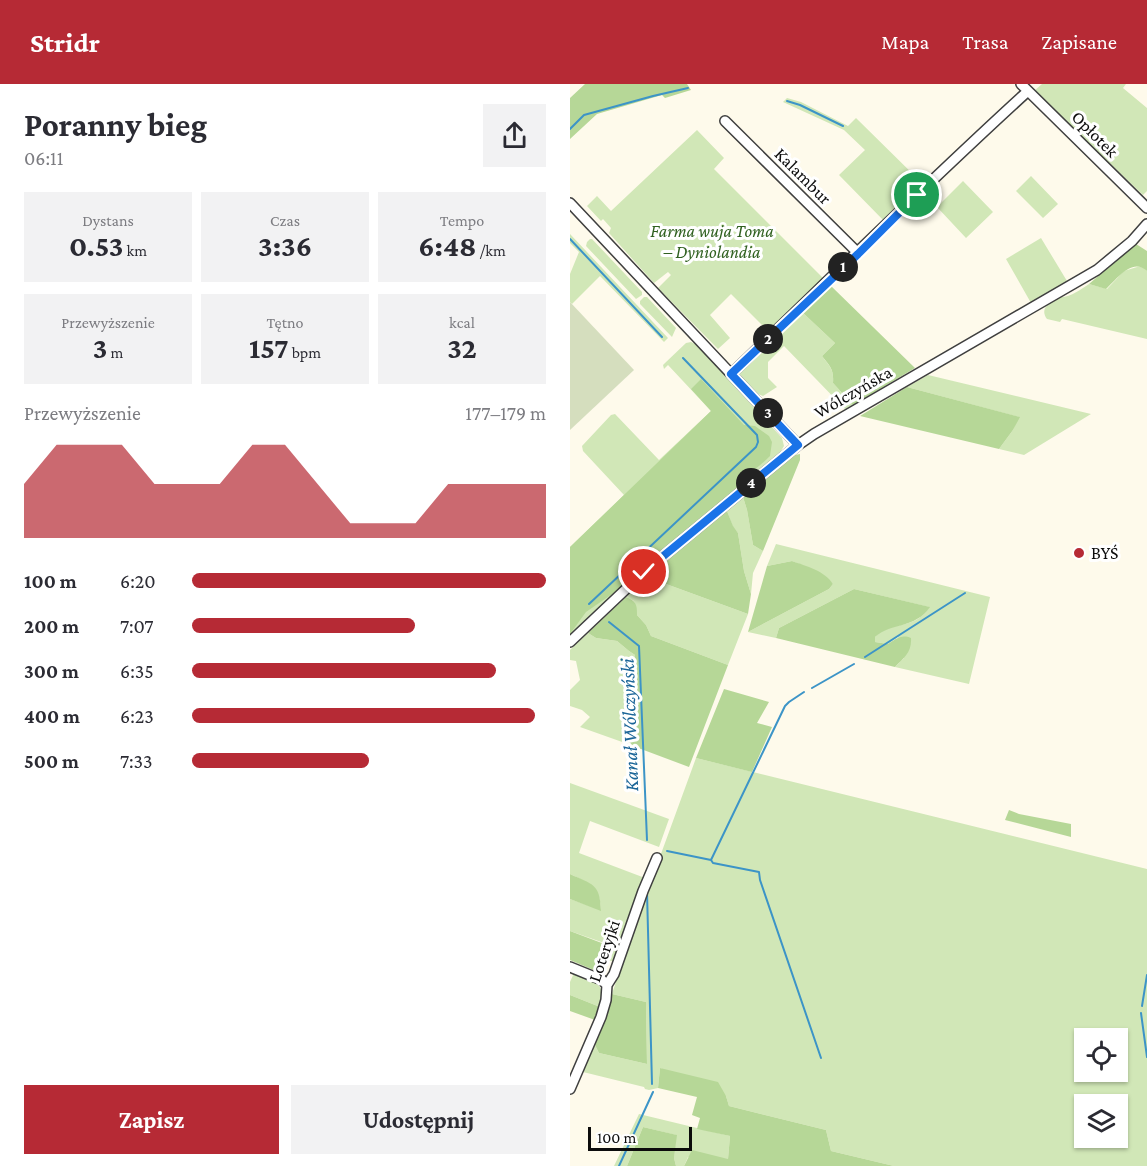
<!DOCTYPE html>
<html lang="pl">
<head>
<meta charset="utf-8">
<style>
	:root { --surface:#fff; --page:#f2f2f3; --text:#2b2b33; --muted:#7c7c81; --accent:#b62a35 }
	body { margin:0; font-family:"Crimson Pro",serif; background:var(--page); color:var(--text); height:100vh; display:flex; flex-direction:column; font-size:22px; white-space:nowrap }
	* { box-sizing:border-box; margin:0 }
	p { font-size:20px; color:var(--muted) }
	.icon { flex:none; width:33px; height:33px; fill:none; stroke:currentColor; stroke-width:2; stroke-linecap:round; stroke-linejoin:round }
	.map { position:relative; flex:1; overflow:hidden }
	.sheet { display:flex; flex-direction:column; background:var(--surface); width:570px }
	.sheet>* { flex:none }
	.buttons { position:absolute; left:504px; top:944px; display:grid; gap:12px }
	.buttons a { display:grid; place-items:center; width:54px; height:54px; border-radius:0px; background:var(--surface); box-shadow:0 2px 4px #0004; font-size:30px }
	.scale { position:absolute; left:18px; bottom:15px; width:104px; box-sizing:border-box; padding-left:6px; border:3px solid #0c0c0c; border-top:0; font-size:16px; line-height:21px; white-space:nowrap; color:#0c0c0c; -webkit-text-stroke:4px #fff; paint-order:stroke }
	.pin { position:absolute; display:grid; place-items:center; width:51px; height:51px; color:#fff; margin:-26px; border:3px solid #fff; border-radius:50%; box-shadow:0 2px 6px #0007 }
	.km { position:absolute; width:30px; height:30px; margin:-15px; border-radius:50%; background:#222; color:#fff; font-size:16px; line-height:30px; text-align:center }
	.round { display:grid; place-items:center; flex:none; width:63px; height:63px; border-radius:0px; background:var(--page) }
	.head { display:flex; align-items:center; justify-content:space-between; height:102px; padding:0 24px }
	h1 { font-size:33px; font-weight:700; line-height:45px }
	.metrics { display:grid; grid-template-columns:repeat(3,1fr); gap:9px; height:102px; padding:6px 24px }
	.metrics div { display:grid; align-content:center; border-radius:0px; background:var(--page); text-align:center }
	.metrics b { font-size:30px; font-weight:700 }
	.metrics small { font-size:16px; font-weight:400 }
	.metrics p { font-size:16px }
	.chart { height:168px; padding:12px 24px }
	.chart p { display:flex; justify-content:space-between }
	.chart svg { width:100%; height:108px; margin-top:6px; fill:var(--accent); opacity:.7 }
	.button { display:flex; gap:12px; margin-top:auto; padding:12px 24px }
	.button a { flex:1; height:69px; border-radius:0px; background:var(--accent); color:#fff; font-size:24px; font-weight:700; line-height:69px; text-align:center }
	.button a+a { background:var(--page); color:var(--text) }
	ul { padding:0 24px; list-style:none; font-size:20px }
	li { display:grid; grid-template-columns:96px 72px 1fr; align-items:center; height:45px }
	li i { height:15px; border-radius:8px; background:var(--accent) }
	header { display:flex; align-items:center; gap:36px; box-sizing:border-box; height:84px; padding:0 30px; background:var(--accent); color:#fff }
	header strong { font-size:28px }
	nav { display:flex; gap:33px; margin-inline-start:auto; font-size:21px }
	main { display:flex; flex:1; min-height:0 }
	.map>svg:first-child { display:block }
</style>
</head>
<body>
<header>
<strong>Stridr</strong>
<nav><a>Mapa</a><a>Trasa</a><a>Zapisane</a></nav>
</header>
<main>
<section class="sheet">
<div class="head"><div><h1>Poranny bieg</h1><p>06:11</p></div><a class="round"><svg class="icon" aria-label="share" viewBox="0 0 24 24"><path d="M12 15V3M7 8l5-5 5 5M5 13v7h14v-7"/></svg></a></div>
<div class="metrics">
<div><p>Dystans</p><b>0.53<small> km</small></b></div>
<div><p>Czas</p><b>3:36</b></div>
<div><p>Tempo</p><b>6:48<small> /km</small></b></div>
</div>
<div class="metrics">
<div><p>Przewyższenie</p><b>3<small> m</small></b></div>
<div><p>Tętno</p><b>157<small> bpm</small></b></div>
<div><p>kcal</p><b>32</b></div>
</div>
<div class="chart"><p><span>Przewyższenie</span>177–179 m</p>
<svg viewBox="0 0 160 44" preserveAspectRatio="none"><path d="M0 44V22L10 6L20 6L30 6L40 22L50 22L60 22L70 6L80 6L90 22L100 38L110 38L120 38L130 22L140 22L150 22L160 22V44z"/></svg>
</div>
<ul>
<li><b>100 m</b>6:20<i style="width:100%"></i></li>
<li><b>200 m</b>7:07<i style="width:63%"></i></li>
<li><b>300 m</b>6:35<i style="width:86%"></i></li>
<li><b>400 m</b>6:23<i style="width:97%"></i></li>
<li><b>500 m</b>7:33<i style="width:50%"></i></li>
</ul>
<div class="button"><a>Zapisz</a><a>Udostępnij</a></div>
</section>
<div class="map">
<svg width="577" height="1082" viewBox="0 0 577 1082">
	<rect width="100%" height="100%" fill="#fefaeb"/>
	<path fill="#d1e7b7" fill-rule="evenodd" d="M472,0H556L553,4L577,24V107L573,111L464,7Z
		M217,14L231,18L278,42L286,34L354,101L316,139L269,91L295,66L274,46L213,18Z
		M127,46L154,74L144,85L255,196L200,249L161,210L140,231L160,254L148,265L88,204L101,191L98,188L84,199L39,149L41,144L33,135L31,137L17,122L27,112L41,127Z
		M461,92L488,120L473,134L446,107Z
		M393,97L423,128L396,154L367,123Z
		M0,150L98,254L94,258L30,192L2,220L0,218V190L9,168L0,159Z
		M471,154L497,197L461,219L436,175Z
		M20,155H22L72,208V211L66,215L16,162L17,158Z
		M567,183H573L577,187V255L492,235L490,238L477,235C469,224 480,219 488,213C499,215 511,205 519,200L537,205L554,187Z
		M74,213H77L106,244L102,253L70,220V217Z
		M232,228L265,259L252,272C260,283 264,285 263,299L283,321L275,325L214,262L198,278V294L207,303L193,312L188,310L169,290L170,287Z
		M121,258L127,261L212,354L214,362C205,379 185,390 168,399L166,407L69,487L45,508L0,552V463L54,411L13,367L12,362L41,331L45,330L89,376L141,327L98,281L94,285L93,281L95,279L116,259Z
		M358,291L521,330L454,371L429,365L443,346L449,333L337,303Z
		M173,413L177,426L183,461L193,467L183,489L181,510L174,487L168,449L163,443L157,427Z
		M206,460L420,513L399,600L325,583L334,574L328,553L318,560L305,558V553C309,549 315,544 321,543C337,540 350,538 359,523L284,505L209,544L206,554L178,548L259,505L263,500L250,489L222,477L197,482Z
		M77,493L178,530L158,581L81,552L76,541L67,531L64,517L56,513Z
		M18,549L26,554L47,557L59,567L65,571V583L61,593L62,601L67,605L68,618L57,631L54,653L55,659L10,643L20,633L12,626L0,622V606L10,596L6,577L0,576V566Z
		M126,674L577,785V1082H324L261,1067L256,1046L159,1022L156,1012L90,984L88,1004L79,1006L75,1005L74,1003L13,988L24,959L29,969L77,980L76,918L42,910L61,852ZM514,954H548V987H514ZM514,1020H548V1053H514Z
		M0,699L99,735L89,763L20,737L9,769L75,794L44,878L33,874L37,860L0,847V815L31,826C30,802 20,800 0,790Z
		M4,889L27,898L33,909L30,923L0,911V898Z
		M69,1030L160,1052L158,1075L118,1073L114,1082H106L104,1074L106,1051L73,1043L57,1082H44Z"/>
	<path fill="#b6d797" d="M15,0H117L121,6L95,14L92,11L27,30L0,55V14Z
		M566,160L577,167V187C562,173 547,195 536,205L519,200Z
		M260,201L345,284L283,321L263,299C264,285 260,282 252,272L265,259L232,228Z
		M131,295L174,341L185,342L199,352L202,358L200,372C196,376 193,379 189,382C176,392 170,390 166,407L45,508L16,528L0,550V463L141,327L121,305Z
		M337,303L450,333L443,346L429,365L290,332Z
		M230,370V376L193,467L183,461L177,426L173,413L225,371Z
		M157,427L163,442L168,449L174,487L181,510L178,530L77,493Z
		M222,477C236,482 255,487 263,500L259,505L178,548L197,482Z
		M284,505L360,523C345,545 322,538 305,553V558L318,560C326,555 331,550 341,554C342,568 334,574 325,583L206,554L209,544Z
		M56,513C66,517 67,520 67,531L76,541L81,552L158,581L119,683L55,659L54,653L57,631L68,618L67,606L62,601L61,597V593L65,583V571L59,567L47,557L26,554L18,549Z
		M154,605L199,618L187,639L202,643L182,688L126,674Z
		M439,726L449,730L501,740V753L435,736Z
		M0,790C23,801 30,799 31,827L0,815Z
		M0,847L37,861L33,874L26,887L0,876Z
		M42,910L76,918L77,980L29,969L24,959Z
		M0,911L30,923L25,936L0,927Z
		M90,984L148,998L156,1012L159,1022L256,1046L261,1067L324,1082H114L122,1066L158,1075L160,1052L127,1045L130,1034L122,1031L127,1013L88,1004Z
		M73,1043L107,1051L104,1074L106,1082H108H57Z"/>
	<path fill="#d5debe" d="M0,218L64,286L0,346Z"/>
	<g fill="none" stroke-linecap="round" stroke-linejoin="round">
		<path stroke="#3c94c7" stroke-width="2" d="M217,17L230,21L273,42
			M0,45L14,31L83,12L118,4
			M0,155L92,253
			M19,520L186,363L188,358L187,351L113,274
			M39,538L69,562L77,756
			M295,573L395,509
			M242,604L284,580
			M97,767L141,776L143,779L189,788L190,796L251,974
			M141,776L215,622L219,618L234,608
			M77,808L82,1000
			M572,922L577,891
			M571,929L577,973
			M49,1082L83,1008"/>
		<defs>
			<path id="minor" d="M451,0L577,124
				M155,37L288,169
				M0,119L228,361
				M161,290C260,195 357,99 458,7
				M0,558L74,488L228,361L244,350L527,186L562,157L577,140
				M0,883L32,896L37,901
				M0,1005L31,933L36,916L37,901L44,890L73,807L87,774"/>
		</defs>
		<use href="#minor" stroke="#3f3f3f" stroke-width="12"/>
		<use href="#minor" stroke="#fff" stroke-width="9"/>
	</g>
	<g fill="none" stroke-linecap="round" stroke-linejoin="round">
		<defs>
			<path id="route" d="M74,488L228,361L161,290L288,170L347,111"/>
		</defs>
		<use href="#route" stroke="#fff" stroke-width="12"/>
		<use href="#route" stroke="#1a73e8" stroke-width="8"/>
	</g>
	<circle fill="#b62a35" stroke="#fff" stroke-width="2" cx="509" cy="469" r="6"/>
	<g text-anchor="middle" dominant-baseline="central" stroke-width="6" stroke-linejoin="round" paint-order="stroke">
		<g font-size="18" fill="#0c0c0c" stroke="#fff">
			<text transform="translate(525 50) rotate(45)">Opłotek</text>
			<text transform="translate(233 92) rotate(45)">Kalambur</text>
			<text transform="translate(283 308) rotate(-30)">Wólczyńska</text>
			<text transform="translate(34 867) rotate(-71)">Loteryjki</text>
		</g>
		<g font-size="18" font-style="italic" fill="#2f601f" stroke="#fff">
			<text x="142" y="147">Farma wuja Toma<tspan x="142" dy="21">– Dyniolandia</tspan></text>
		</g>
		<g font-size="18" fill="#0c0c0c" stroke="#fff" text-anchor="start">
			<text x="521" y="469">BYŚ</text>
		</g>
		<g font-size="20" font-style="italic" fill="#1b6598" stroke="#fff">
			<text transform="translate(59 641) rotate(-92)">Kanał Wólczyński</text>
		</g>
	</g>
</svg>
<div class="buttons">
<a><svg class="icon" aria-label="locate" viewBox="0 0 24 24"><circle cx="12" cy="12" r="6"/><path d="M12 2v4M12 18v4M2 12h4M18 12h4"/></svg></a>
<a><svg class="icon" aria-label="layers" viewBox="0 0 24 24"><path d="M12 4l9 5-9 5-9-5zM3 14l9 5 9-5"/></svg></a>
</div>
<div class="scale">100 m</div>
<div class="pin" style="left:347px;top:111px;background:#1e9e55"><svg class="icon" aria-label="arrive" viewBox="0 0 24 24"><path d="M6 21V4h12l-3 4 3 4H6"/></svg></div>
<div class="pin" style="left:74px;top:488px;background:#d93025"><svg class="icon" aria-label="check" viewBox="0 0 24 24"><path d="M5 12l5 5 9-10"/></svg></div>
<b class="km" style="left:273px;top:183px">1</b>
<b class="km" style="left:198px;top:255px">2</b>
<b class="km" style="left:198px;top:329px">3</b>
<b class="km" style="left:181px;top:399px">4</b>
</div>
</main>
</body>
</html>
